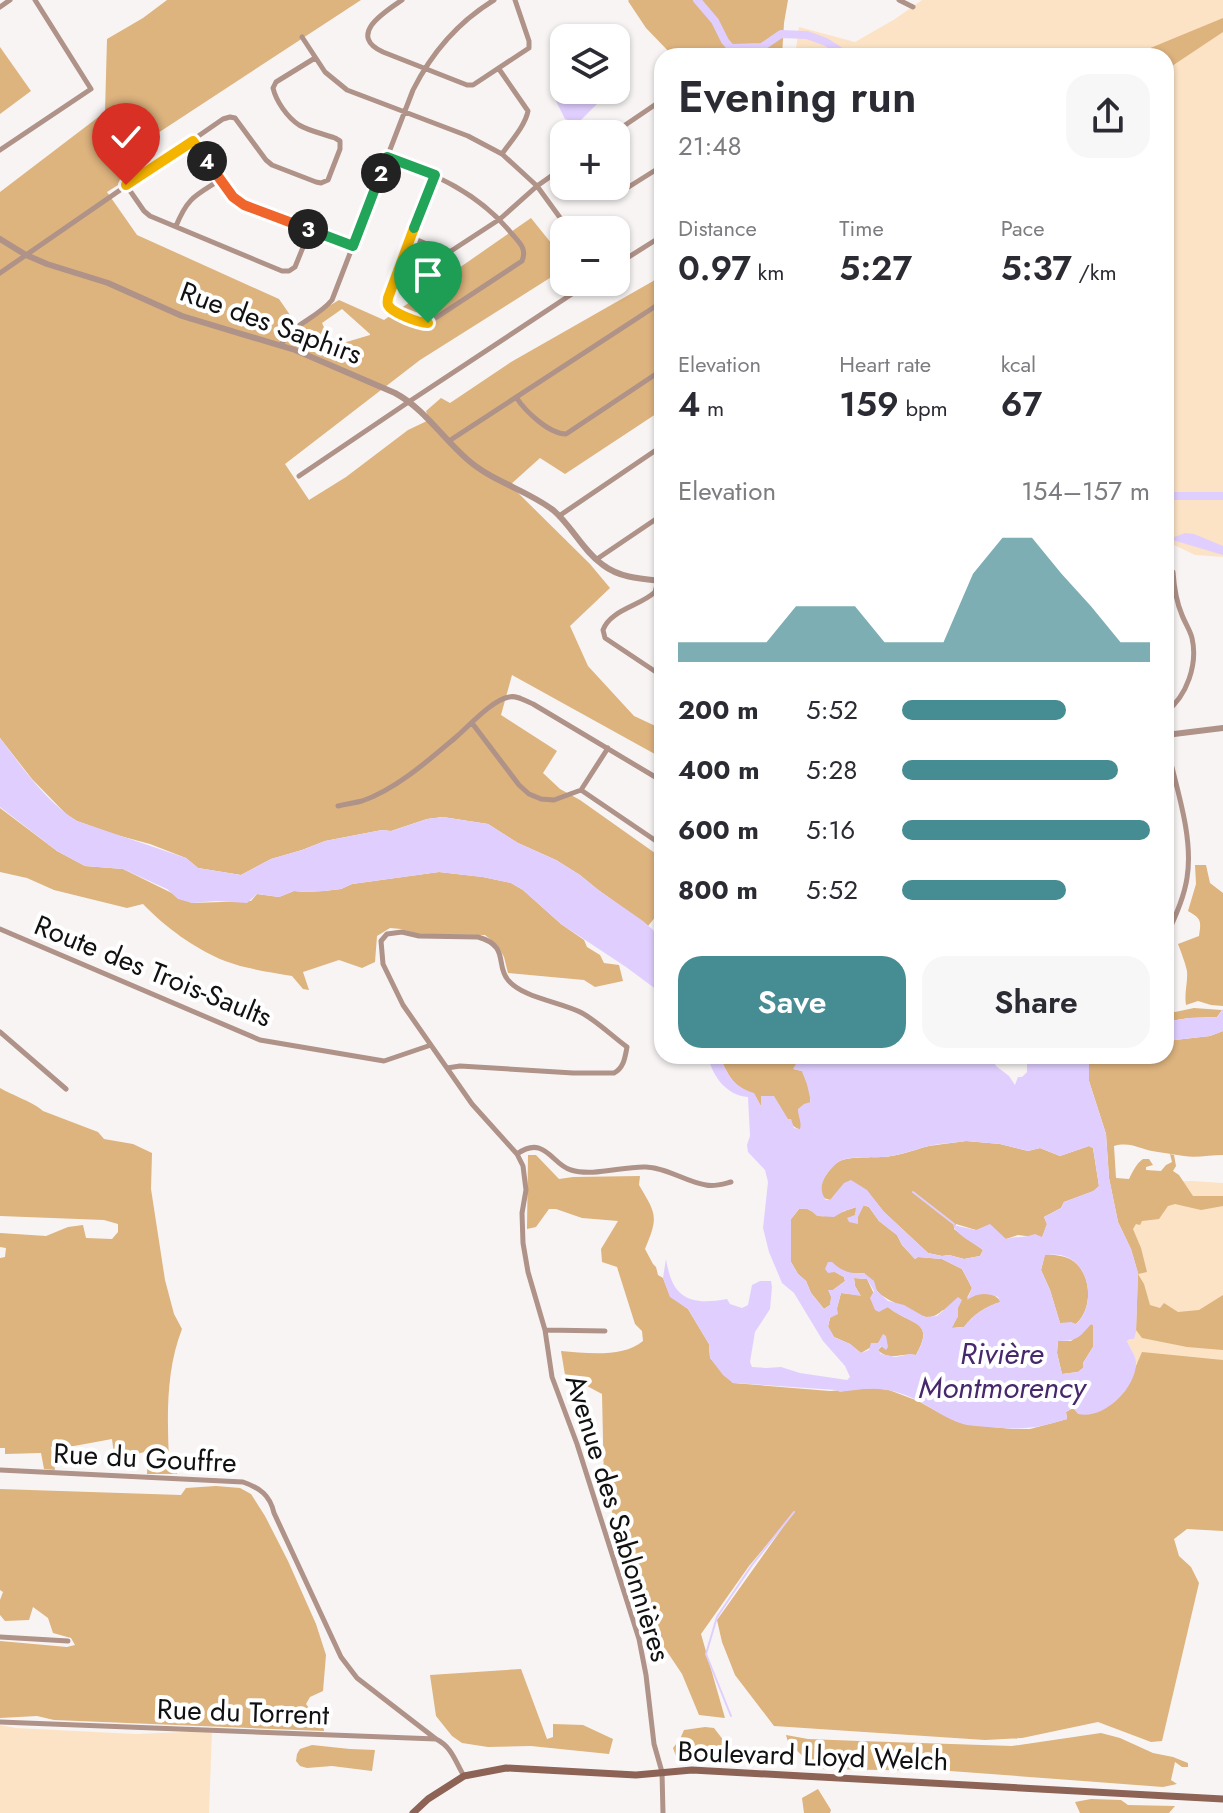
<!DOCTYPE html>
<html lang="en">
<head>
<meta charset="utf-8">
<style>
	:root { --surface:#fff; --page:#f7f7f7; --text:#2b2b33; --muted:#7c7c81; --accent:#458c93 }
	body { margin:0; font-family:Jost,sans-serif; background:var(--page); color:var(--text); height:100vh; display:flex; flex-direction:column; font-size:30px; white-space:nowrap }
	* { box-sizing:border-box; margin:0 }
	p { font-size:26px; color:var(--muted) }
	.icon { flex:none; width:44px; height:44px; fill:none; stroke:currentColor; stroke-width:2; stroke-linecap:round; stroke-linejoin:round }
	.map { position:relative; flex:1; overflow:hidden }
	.panel { position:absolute; left:654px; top:48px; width:520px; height:1016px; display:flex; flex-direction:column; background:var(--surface); border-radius:24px; box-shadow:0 2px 6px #0004 }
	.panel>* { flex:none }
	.fabs { position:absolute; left:550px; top:24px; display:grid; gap:16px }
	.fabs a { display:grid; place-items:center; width:80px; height:80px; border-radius:16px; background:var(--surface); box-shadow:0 2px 6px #0004; font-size:40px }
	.pin { position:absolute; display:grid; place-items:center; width:68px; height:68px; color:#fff; margin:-82px -34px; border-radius:50% 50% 50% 0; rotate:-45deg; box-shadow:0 0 8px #0007 }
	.pin .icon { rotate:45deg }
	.km { position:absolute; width:40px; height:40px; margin:-20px; border-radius:50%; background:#222; color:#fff; font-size:22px; line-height:40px; text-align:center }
	.round { display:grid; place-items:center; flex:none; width:84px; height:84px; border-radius:24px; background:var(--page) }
	.overview { display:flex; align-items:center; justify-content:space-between; height:136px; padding:0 24px }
	h1 { font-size:44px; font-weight:600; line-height:60px }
	.figures { display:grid; grid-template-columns:repeat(3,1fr); gap:12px; height:136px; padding:8px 24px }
	.figures div { display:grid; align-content:center }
	.figures b { font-size:34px; font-weight:600 }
	.figures small { font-size:22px; font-weight:400 }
	.figures p { font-size:22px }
	.chart { height:224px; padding:16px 24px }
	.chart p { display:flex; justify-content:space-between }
	.chart svg { width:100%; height:144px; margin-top:8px; fill:var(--accent); opacity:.7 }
	.cta { display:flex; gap:16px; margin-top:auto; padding:16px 24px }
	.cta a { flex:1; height:92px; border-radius:24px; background:var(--accent); color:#fff; font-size:32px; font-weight:600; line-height:92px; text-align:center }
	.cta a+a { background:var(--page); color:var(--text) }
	ul { padding:0 24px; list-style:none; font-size:26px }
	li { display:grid; grid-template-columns:128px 96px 1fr; align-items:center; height:60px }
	li i { height:20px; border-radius:10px; background:var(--accent) }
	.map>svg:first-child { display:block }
</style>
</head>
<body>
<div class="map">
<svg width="1223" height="1813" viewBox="0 0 1223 1813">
	<rect width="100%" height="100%" fill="#f8f4f4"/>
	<path fill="#fce3c5" d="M922,0H1223V557L1195,555L1166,541V56H795L799,27L855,42L895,19Z
		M1192,1181L1223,1183V1367L1136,1363C1135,1355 1130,1349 1127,1341L1130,1339L1123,1235L1162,1182Z
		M0,1725L16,1728L135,1734L212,1731L209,1813H0Z"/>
	<path fill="#ddb37e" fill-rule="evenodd" d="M167,0H361L132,150L145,168L107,192L137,235L279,299L297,325L339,300L384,320L531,218L564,259V269L420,360L285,464L309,500L346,477L408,430L429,420L426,411L441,398L450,403L511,362L662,276V410L565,474L540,458L510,485L590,564L610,588L570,626L588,666L634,716L662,729V758L512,675L501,715L557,751L543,773L560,789L580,800L662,858V899L657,915L648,926L597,889L580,875L556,860L518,843L488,824L443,817L427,819L391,831L382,830L325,841L302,850L271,859L241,875L198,868L186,858L150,844L113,834L77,821L66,814L32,779L0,738V192L105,112L107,39L143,18ZM342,309L370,334V335L333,346L322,323Z
		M629,0H788L784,23L782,56H673L646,28L628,1Z
		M1223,18V32L1166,70V56H1131Z
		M0,47L31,91L0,114Z
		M0,808L57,851L85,866L123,869L192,903L251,901L257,894L279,897L294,891L305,892L324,891L341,889L352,884L439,872L483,877L511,883L523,890L561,924L584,940L587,947L600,955L604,963L619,965L623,981L595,987L584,980L508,973L504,957L498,946L485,935L418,934L401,929L390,928L377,936L375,962L362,968L339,960L303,972L309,990L303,989L292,976C270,972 246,969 225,961C195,949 165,927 143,904L127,908L54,890L27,878L0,872Z
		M1195,865H1206L1210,883L1223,893V1006L1211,1005L1198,1001L1186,1005C1184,993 1188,983 1187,971C1185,962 1181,952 1178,944L1199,936C1201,921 1202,919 1188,911L1196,884Z
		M1194,1008L1222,1010L1217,1017L1189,1018L1170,1021L1166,1018V1009L1175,1012Z
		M1223,1031V1155C1211,1155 1196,1158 1184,1156C1175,1155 1167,1153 1158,1152C1143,1151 1132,1141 1114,1146L1116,1178L1129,1179C1133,1171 1136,1164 1143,1159H1149L1153,1165L1146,1167V1170L1161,1171L1166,1165L1172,1162L1170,1154L1174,1155L1176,1166L1173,1171L1179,1175L1193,1196H1223V1206L1201,1210L1175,1204L1168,1206L1159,1219L1142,1221L1140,1225L1136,1224L1133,1229L1141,1248L1147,1272L1138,1274L1144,1284L1150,1305L1160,1308L1164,1303L1178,1312L1199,1310L1223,1295V1350L1187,1347L1142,1338L1136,1330L1138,1273L1131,1249L1118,1222L1109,1178L1106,1134L1089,1081V1056H1166V1041L1210,1036Z
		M719,1056H790L797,1062L794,1069L802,1071C806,1080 812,1094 810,1104C808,1113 802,1120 801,1130C788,1126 780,1108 774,1097L762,1108L754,1094C732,1086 729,1076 719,1056Z
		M0,1088C12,1095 35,1103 43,1111L98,1132L104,1139L133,1144L152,1153L151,1189L165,1280L174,1314L182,1329C166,1370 167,1416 169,1460L176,1464L177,1474H147L148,1451L133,1455L130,1460L114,1454L112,1439L74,1446L51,1447L55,1470L44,1469L41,1453L5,1454V1448H0V1258L5,1257L6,1248L0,1247V1233L46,1236L68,1227L83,1225L86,1238L112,1239L118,1232V1224L104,1220L0,1216Z
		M966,1141L1000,1144L1028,1151L1040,1148L1060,1156L1089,1146L1093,1148L1099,1186L1094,1191L1064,1202L1061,1208L1044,1217L1047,1224L1042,1238L1018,1235L1006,1239L956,1224L954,1229L983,1250L980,1256L964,1259L949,1255L942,1256L928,1253L884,1212L867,1191L831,1200C824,1199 820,1196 821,1188C821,1180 831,1167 838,1162C848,1156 869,1158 881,1157C897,1157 913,1150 929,1146C941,1144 954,1143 966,1141Z
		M528,1155H536L559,1179L573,1177L640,1176L639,1185C656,1214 659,1216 645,1249L653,1264L656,1267L658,1275L663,1278L670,1296L688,1309L709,1344L710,1358L733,1383L830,1391L875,1388L889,1390L918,1401L938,1412L964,1424L1012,1429H1030L1067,1419L1066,1412L1073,1408L1076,1411L1125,1391L1142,1352L1223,1360V1531L1187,1529L1174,1539L1179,1556L1191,1567L1199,1583L1162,1741L1151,1742L1098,1722L1022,1738L985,1740L774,1726L735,1675L722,1642L717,1620L791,1516L749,1566L701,1634L725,1718L699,1715L682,1674L656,1635L630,1572L604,1485L602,1394L587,1386L566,1381L561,1351C586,1353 623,1358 643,1341L642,1331L635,1324L617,1267L602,1262L601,1249L618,1221L582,1218L556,1209H549L536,1227L527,1229Z
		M863,1205L869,1207L879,1221L897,1235L902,1245L915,1259L918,1257L942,1259L962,1269L972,1288L967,1298C978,1293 993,1290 1001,1302C986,1306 973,1315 964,1327L951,1328L958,1316L943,1310C938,1314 933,1318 926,1317C920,1316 884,1298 880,1294C874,1288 869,1280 864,1273L852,1274L840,1270L835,1272L844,1277L845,1281L833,1290L830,1305L824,1309L811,1293L806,1281L798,1274L791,1262V1219L799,1209C807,1207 812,1211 818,1216C836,1217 839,1212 857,1207L855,1215L858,1221L857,1217Z
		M1045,1254C1053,1255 1062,1255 1070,1259C1092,1271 1094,1308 1076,1324L1060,1323L1050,1290L1041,1270Z
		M854,1278L867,1279L881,1309L888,1307C911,1326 936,1319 916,1355C902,1352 889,1362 878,1350L882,1346V1339L878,1343L861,1353L850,1344L834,1337L828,1327L830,1318L837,1308L841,1293L860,1295L855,1286Z
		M1091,1324L1093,1325V1347L1083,1363V1368L1078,1372L1062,1374L1057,1353L1058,1341H1071Z
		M216,1486L240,1488L251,1494L265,1516L288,1561L316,1624L326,1655L323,1691L310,1697L306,1704L312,1712L322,1715L324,1731L54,1720L37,1716L0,1718V1641L67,1647L75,1645L71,1638L53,1633L48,1618L33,1607L29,1620L5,1621L0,1615V1600L3,1592L0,1590V1489L181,1495L186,1488Z
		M521,1669L547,1739L553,1737V1724L583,1725L613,1739L609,1754L531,1746L488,1747L462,1743L452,1736L436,1716L430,1675Z
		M705,1727L714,1728L734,1754L737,1762H685L677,1759L673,1748L680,1739L684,1730Z
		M1101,1733L1120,1738L1153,1753L1173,1757L1188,1763V1767H1182L1175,1762L1171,1780L1177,1784L1163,1787L950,1771L816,1769L788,1742L786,1735L808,1739L860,1741L1012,1746Z
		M312,1745L350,1749L375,1750L372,1771L332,1766L307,1768L300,1766L296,1761L297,1754L300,1749Z
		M818,1789L831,1810L830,1813H804L802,1798Z
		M1091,1799L1121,1800L1128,1805L1175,1806L1169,1813H1080L1075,1802Z"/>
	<path fill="#e0cffe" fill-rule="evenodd" d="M582,30L587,38H564V90H601L604,97L580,121L572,122L565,119L551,91L550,86L560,63L558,39L560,34L568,31Z
		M1185,533L1194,534L1223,546V555L1169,539Z
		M0,738C22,767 45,801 77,821L186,858L198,868L241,875L271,859L302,850L325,841L382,830L391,831L427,819L443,817L488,824L518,843L556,860L580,875L597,889L643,921L662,938V997L657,990L626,967L561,924L523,890L511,883L482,877L439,872L352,884L341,889L324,891L305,892L294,891L279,897L257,894L247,903L216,901L192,903L178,899L167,889L123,869L85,866L57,851L0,807Z
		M1223,1009V1031L1210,1036L1166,1041V1018L1170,1021L1189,1018L1217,1017Z
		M708,1056H719C729,1076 732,1086 754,1093L761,1106V1096H774L788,1119H791L794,1128L800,1129C802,1122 798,1117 798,1109L804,1104L811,1102L807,1084L802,1071L793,1069L797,1062L790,1056H991L996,1066L1009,1076L1015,1085L1018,1077H1022L1027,1072V1064L1036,1056H1089V1081L1106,1134L1109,1178L1118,1222L1131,1249L1138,1273L1136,1332L1134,1339H1130L1127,1341C1130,1349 1137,1357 1136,1365C1134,1390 1103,1420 1078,1414L1073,1408L1066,1412L1067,1419C1036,1429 1020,1430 988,1427C980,1426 971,1426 963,1424C947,1419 933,1409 919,1401C888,1386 873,1387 840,1392L836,1390L733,1383L723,1375L710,1358L709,1344L688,1309L670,1297L663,1278L666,1259C672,1298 689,1306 727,1299L730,1304L742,1308L748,1305L752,1285L760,1281H771L772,1287L770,1309L755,1332L750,1362L752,1367L766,1368L781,1367L800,1373L847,1380L850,1377L845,1366L823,1341L794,1293L782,1283L769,1252L763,1228L768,1182L765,1170L748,1152L747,1145L750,1136L748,1097C727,1096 712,1076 708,1056ZM966,1141L1000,1144L1028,1151L1040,1148L1060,1156L1089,1146L1093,1148L1099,1186L1093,1191L1064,1202L1061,1208L1044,1217L1047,1224L1042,1237L1035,1234C1025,1238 1017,1236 1006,1239L990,1224L976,1230L953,1225C958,1237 973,1242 983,1250L980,1256L964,1259L949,1255L942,1256L928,1253L884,1212L867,1190L851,1180L844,1183L830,1200H826C816,1188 825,1173 837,1163C847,1155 867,1158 880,1157C897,1157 912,1150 929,1146C941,1143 954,1143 966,1141ZM864,1205L869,1207L879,1221L897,1235L902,1245L915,1259L918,1257L942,1259L962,1269L972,1288L967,1300C977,1293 985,1292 998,1297L1000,1302C986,1306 973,1315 964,1327L952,1328L958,1316V1308L962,1300L958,1297L937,1316L925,1317L904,1305L888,1301L877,1291L874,1281L864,1273C850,1274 843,1272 832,1262H828L825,1269L828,1273L835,1272L844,1277L845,1281L833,1290H828L831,1297L830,1305L824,1309L811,1293L806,1281L798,1274L791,1262V1219L799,1209C807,1207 812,1211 817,1216L834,1217L844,1211L856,1207L855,1215L847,1218L849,1222L858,1224V1217ZM1045,1255C1052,1254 1062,1254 1069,1258C1092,1271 1094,1308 1076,1324L1071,1322L1060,1323L1050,1290L1041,1270ZM854,1278L867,1279L874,1291L870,1298L875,1310L879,1312L888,1307C911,1326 936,1320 916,1355L910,1354L896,1357L881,1354L878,1350L881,1346L886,1350L888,1347L886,1336L883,1334L878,1343H871L869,1350L861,1353L850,1344L834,1337L828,1326L830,1318L838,1314L837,1308L841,1293L861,1296L855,1286ZM1091,1324L1093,1325V1347L1083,1363V1368L1078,1372L1062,1374L1057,1353L1058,1341C1077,1341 1079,1338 1091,1324Z"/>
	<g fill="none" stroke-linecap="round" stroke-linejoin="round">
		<path stroke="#e0cffe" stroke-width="2" d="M913,1192L954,1224
			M731,1716L706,1654L717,1617L752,1565L794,1512"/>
		<path stroke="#e0cffe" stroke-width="8" d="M697,0L715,21L725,41L731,48L762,47L781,34L807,35L826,42L848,56
			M1166,496H1223"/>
		<path stroke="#af9288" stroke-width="5" d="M402,0C386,11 346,35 383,52L467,85H473L529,48V41L515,0
			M899,0L913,7
			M0,7L10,0
			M302,37L325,72L347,90L468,136L502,154L537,186L569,230
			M499,69L528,111C525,126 511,141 502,154
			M612,134L662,100
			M193,141L233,197L244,205L353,246
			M0,150L91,89L35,0
			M387,157C435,174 479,193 512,234C520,243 527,249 522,261L428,323C419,323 392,313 388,305C387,303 388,300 388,298L435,175
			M126,185L144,211L150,216L282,271H289L295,267L310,230
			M597,186L603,194L609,197L619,193L662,166
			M176,226C188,197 195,196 220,180
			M410,237L444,251H451L500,219L537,186L564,167
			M616,265L662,236
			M0,273L223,119L230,117L235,118L266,160L272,165L316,182L321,183L328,180L340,149V141L335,138C324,134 309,131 299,125C287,117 276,101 273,88L276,82L315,58
			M281,345C294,322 315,320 332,300L413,90C432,52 458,22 494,0
			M516,397C525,411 549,434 566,434L662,370
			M449,441L662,302
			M299,476L410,401L590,282
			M559,516L662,446
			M597,559L662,515
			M1166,571L1173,572C1174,587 1176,601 1182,615C1185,623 1190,630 1192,638C1198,664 1187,696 1166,712
			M658,581L655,592C640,606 610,610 603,630L605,638L662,676
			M472,723L519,785L529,794L541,799L554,800L581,790L608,748
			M1166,743C1175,784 1194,836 1187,878C1184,898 1175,918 1166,936
			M581,790L662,845
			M338,806C346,804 354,803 362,801C395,790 429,760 455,738C469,726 492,700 509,697C517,695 525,701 533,704L662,781
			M0,929L260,1040L384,1061L431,1045
			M0,1032L66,1089
			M447,1068L460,1066L573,1073H614C624,1068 625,1057 627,1047C612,1036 598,1022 582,1013C561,1002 523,998 508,980C495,965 510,946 478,937L419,936L402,932L387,934L381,941L383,964L403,1005L472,1104L517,1154L523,1166L526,1190L522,1213L523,1243L528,1272L545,1330L552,1377L577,1444L639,1639L646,1675L654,1744L662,1772L663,1813
			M517,1154C545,1134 552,1165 571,1170C593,1177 623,1166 646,1167C668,1168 686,1182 706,1185C714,1187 723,1184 731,1182
			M545,1330L605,1331
			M0,1470L243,1482C260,1488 270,1495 274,1513L341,1657L357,1678L436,1739
			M0,1637L68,1641
			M0,1722L436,1739C452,1747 455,1761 464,1776"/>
		<path stroke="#af9288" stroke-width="6" d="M0,239L26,255L47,264L108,283L182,316L295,350L395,393C425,409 442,438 468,460C493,482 527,490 553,510C572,526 583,551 603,565C620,578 642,579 662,581
			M1166,735L1223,728"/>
		<path stroke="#8c6355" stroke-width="7" d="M413,1813L428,1799L464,1776L506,1768L636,1775L692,1770L1223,1799"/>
	</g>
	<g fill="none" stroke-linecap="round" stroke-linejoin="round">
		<defs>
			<path id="split-1" d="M414,228L388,298C388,300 387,303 388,305C392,313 419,323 428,323"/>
			<path id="split-2" d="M381,173L387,157L435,175L414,228"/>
			<path id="split-3" d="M308,229L353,246L381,173"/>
			<path id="split-4" d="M207,161L233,197L244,205L308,229"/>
			<path id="split-5" d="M126,185L193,141L207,161"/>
		</defs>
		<use href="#split-1" stroke="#fff" stroke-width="16"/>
		<use href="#split-2" stroke="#fff" stroke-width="16"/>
		<use href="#split-3" stroke="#fff" stroke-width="16"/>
		<use href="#split-4" stroke="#fff" stroke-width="16"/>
		<use href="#split-5" stroke="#fff" stroke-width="16"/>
		<use href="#split-1" stroke="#f5b400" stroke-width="10"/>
		<use href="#split-2" stroke="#22a559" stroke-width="10"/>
		<use href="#split-3" stroke="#22a559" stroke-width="10"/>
		<use href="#split-4" stroke="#f0652b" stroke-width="10"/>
		<use href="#split-5" stroke="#f5b400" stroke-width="10"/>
	</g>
	<g text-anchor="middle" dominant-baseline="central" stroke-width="8" stroke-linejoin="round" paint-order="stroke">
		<g font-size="28" fill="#121111" stroke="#fff">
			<text transform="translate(271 323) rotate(20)">Rue des Saphirs</text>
			<text transform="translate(153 971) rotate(22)">Route des Trois-Saults</text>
			<text transform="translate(145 1458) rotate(3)">Rue du Gouffre</text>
			<text transform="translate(618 1518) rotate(73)">Avenue des Sablonnières</text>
			<text transform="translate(243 1712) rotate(2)">Rue du Torrent</text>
			<text transform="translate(813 1756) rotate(2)">Boulevard Lloyd Welch</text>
		</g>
		<g font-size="30" font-style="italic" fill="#47286c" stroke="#fff">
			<text x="1002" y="1353">Rivière<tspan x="1002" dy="34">Montmorency</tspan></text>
		</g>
	</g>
</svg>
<div class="fabs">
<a><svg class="icon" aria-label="layers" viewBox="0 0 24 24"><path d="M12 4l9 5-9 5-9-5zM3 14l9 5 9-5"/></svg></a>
<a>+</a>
<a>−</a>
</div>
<div class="pin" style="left:428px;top:323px;background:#1e9e55"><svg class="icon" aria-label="arrive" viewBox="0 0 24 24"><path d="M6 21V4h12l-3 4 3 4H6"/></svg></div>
<div class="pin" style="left:126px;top:185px;background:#d93025"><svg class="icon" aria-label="check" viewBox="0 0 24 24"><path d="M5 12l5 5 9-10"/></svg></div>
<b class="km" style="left:381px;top:173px">2</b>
<b class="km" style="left:308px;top:229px">3</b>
<b class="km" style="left:207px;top:161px">4</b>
<section class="panel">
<div class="overview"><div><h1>Evening run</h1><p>21:48</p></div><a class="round"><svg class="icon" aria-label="share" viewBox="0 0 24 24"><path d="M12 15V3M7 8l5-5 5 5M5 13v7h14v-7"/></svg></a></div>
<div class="figures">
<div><p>Distance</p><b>0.97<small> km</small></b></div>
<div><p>Time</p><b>5:27</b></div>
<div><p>Pace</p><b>5:37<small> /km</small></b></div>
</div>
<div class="figures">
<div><p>Elevation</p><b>4<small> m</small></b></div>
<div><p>Heart rate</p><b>159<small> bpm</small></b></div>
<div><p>kcal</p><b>67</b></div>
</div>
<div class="chart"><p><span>Elevation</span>154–157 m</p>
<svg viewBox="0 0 160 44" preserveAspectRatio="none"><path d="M0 44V38L10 38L20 38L30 38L40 27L50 27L60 27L70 38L80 38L90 38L100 17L110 6L120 6L130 17L140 27L150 38L160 38V44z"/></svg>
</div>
<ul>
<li><b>200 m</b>5:52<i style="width:66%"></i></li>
<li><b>400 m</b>5:28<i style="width:87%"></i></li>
<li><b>600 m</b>5:16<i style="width:100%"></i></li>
<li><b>800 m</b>5:52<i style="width:66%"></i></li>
</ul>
<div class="cta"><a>Save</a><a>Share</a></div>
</section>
</div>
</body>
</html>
